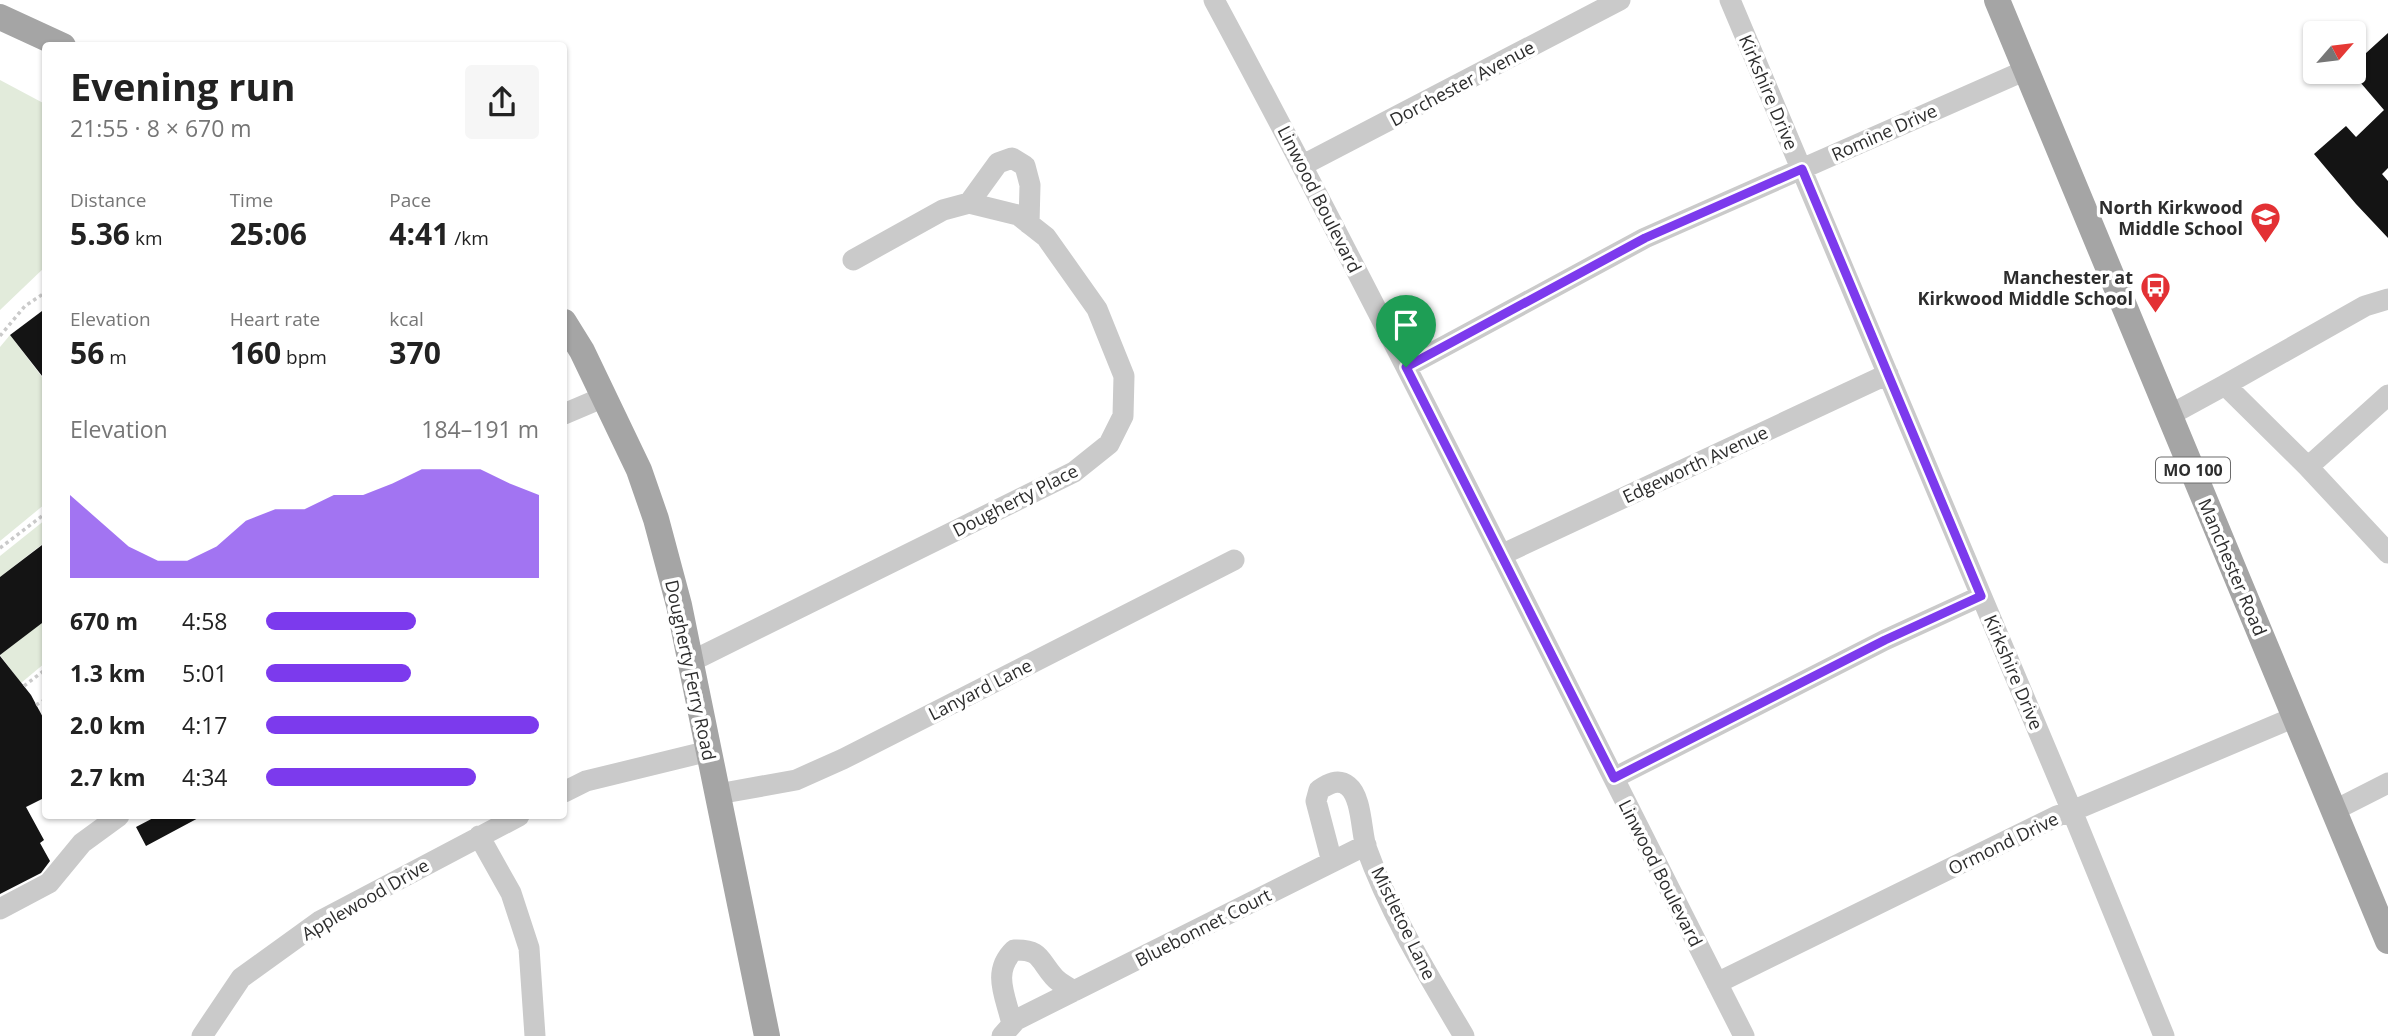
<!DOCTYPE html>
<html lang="en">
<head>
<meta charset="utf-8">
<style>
	:root { --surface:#fff; --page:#f6f6f6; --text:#222; --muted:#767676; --accent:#7c3aed }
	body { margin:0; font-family:"Open Sans",sans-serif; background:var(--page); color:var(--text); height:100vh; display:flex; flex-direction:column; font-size:26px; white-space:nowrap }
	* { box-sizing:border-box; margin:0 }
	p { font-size:23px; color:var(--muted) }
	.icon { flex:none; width:38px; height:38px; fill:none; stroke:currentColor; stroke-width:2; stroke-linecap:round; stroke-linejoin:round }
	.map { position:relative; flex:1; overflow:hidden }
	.sheet { position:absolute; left:42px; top:42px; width:525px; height:777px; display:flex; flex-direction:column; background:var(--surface); border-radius:7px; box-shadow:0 2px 5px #0004 }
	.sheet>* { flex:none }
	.needle { width:46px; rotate:62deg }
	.buttons { position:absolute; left:2303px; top:21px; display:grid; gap:14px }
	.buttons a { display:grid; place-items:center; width:63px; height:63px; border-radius:7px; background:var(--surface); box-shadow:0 2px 5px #0004; font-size:35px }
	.pin { position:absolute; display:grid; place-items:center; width:60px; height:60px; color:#fff; margin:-72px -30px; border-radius:50% 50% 50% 0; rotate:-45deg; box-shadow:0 0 7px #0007 }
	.pin .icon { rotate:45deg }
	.round { display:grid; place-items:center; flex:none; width:74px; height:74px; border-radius:7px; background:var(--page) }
	.headline { display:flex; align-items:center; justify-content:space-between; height:119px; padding:0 28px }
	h1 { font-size:38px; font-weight:700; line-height:52px }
	.metrics { display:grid; grid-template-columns:repeat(3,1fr); gap:10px; height:119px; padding:7px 28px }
	.metrics div { display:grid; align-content:center }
	.metrics b { font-size:30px; font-weight:700 }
	.metrics small { font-size:19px; font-weight:400 }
	.metrics p { font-size:19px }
	.chart { height:196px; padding:14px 28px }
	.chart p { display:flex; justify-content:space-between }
	.chart svg { width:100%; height:126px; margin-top:7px; fill:var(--accent); opacity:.7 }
	ul { padding:0 28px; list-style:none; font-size:23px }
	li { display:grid; grid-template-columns:112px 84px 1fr; align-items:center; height:52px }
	li i { height:18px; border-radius:9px; background:var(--accent) }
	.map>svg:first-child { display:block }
</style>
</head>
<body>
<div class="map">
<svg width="2388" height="1036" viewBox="0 0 2388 1036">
	<rect width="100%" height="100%" fill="#fff"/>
	<path fill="#e2ebdb" d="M0,80L45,104L46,266L0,310Z
		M10,335L45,381V504L0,541V347Z
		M45,520V542L0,577V556Z
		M45,620V663L21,683L0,655Z"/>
	<path fill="#141414" d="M2388,33V168L2382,174L2388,181V238L2356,204L2314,154L2346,126L2356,137L2384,110L2354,75V64Z
		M46,308V381L10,335Z
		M46,542V620L0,655V577Z
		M0,656L31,695L46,723V797L26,807L44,840L40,843L50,861L41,873L0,894Z
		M157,816H202L146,846L136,827Z"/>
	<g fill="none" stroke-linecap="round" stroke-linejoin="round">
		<path stroke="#cacaca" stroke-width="3.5" stroke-dasharray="3.5 3.5" stroke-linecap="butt" d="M0,336L25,306L46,292
			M0,548L46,513
			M24,686L46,669
			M36,705L46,699"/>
		<path stroke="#cacaca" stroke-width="21" d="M1214,0C1398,342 1568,690 1744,1036
			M1730,0L2072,811L2164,1036
			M1303,165L1620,0
			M969,203L998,163L1012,158L1025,166L1030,185L1029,224
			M1406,367L1645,238L2026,70
			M2225,385L2365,306L2388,299
			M564,414L604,397
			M2170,415L2225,385L2308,467L2388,553
			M2308,467L2388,395
			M1501,555L1888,374
			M690,662L1074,472L1109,444L1123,416L1124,376L1097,309L1046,237L1018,215L969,203L943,210L853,260
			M1614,778L1885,640L1981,596
			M564,792L586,781L709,751
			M718,794L796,780L843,759L1234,560
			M2333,811L2388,783
			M479,836L511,893L529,948L535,1036
			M1332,862L1316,801L1319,790C1328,784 1338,778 1348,786C1362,797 1361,831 1366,847C1390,914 1428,975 1464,1036
			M0,909L49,883L82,843L119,816
			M1717,983L2057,816L2072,811L2295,717
			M1012,1024C1006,997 991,972 1014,950C1041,949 1039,960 1054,977C1059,983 1068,987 1074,991
			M202,1036L241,978L320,921L519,816
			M1002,1036L1016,1020L1366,845"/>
		<path stroke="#a5a5a5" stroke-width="26" d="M1997,0L2388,941
			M0,17L63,46
			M564,322L582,351L639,470L656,519L679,605L767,1036"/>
	</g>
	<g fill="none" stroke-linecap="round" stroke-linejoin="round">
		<defs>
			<path id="route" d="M1802,169L1981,596L1885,640L1614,778L1406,367L1645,238Z"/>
		</defs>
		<use href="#route" stroke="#fff" stroke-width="14"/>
		<use href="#route" stroke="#7c3aed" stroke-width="9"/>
	</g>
	<defs>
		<symbol id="school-pin" viewBox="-11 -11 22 30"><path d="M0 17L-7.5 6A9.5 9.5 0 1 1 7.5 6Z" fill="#e33134" stroke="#fff"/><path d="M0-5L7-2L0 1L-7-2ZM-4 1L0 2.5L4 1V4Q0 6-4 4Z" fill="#fff"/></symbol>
		<symbol id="bus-pin" viewBox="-11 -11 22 30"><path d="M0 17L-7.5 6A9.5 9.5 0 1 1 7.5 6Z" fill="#e33134" stroke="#fff"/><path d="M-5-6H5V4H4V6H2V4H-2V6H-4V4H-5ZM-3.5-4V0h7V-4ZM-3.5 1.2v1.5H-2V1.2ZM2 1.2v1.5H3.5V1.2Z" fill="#fff"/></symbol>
	</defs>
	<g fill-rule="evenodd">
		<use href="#school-pin" x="2248" y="200" width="35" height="47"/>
		<use href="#bus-pin" x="2138" y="270" width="35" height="47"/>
	</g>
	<g text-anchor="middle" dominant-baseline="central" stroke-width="7" stroke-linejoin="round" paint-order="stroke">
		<rect fill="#fff" stroke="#6c6c6c" stroke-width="2" x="2156" y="457.5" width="74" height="25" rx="5"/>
		<g font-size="16" font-weight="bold" fill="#2d2d2d">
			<text x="2193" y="470">MO 100</text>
		</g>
		<g font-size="18" fill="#2d2d2d" stroke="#fff">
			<text transform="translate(1462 83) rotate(-28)">Dorchester Avenue</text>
			<text transform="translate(1769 92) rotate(67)">Kirkshire Drive</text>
			<text transform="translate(1884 132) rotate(-24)">Romine Drive</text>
			<text transform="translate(1320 199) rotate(63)">Linwood Boulevard</text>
			<text transform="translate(1695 464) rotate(-25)">Edgeworth Avenue</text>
			<text transform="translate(1015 500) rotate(-27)">Dougherty Place</text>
			<text transform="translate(2233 567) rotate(67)">Manchester Road</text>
			<text transform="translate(691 670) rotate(78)">Dougherty Ferry Road</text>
			<text transform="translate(2014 672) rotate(67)">Kirkshire Drive</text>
			<text transform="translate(980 689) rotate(-27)">Lanyard Lane</text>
			<text transform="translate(2003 843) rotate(-26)">Ormond Drive</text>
			<text transform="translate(1661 873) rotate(63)">Linwood Boulevard</text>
			<text transform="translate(365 899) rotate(-30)">Applewood Drive</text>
			<text transform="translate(1404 923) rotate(64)">Mistletoe Lane</text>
			<text transform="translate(1203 927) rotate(-27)">Bluebonnet Court</text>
		</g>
		<g font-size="18" font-weight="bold" fill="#2d2d2d" stroke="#fff" text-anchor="end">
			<text x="2243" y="207">North Kirkwood<tspan x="2243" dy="21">Middle School</tspan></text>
			<text x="2133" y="277">Manchester at<tspan x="2133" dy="21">Kirkwood Middle School</tspan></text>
		</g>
	</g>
</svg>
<div class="buttons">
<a><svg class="needle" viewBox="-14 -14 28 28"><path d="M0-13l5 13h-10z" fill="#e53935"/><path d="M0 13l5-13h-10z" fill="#767676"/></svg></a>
</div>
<div class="pin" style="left:1406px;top:367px;background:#1e9e55"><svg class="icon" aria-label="arrive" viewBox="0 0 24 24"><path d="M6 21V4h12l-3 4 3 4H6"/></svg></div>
<section class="sheet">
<div class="headline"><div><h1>Evening run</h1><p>21:55 · 8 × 670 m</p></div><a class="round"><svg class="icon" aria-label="share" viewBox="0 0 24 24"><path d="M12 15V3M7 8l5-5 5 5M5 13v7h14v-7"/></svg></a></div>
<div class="metrics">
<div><p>Distance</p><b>5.36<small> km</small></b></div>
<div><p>Time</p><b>25:06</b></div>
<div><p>Pace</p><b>4:41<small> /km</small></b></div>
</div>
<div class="metrics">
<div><p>Elevation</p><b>56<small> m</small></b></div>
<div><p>Heart rate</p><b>160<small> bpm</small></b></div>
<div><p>kcal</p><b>370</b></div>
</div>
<div class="chart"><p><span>Elevation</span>184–191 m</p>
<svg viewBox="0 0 160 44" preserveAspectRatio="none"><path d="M0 44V15L10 24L20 33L30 38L40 38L50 33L60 24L70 20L80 20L90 15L100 15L110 11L120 6L130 6L140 6L150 11L160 15V44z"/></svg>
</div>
<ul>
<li><b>670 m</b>4:58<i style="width:55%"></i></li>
<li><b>1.3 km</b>5:01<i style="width:53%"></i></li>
<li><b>2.0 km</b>4:17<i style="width:100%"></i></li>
<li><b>2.7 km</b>4:34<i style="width:77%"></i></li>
</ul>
</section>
</div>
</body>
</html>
